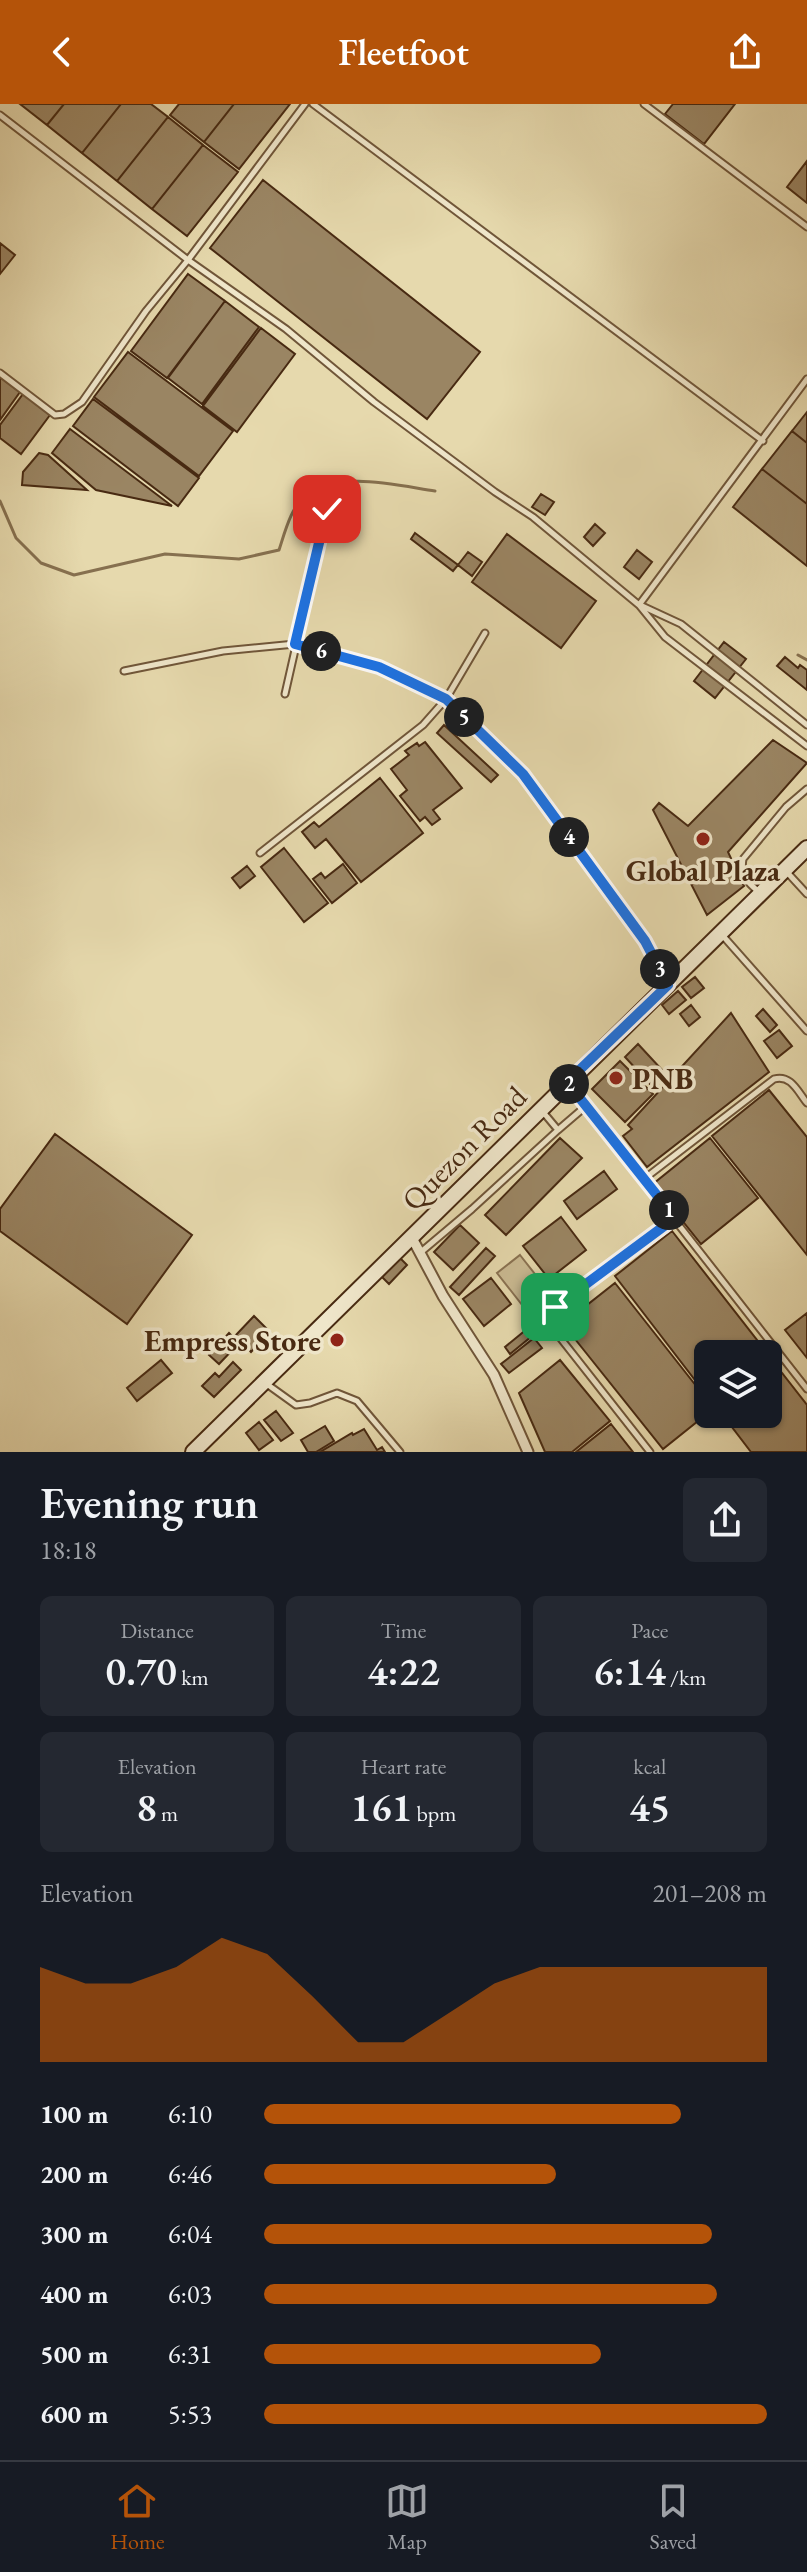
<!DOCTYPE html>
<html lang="en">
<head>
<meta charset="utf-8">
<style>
	:root { --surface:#171b24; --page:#242831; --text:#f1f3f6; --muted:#9ea1a6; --line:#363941; --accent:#b45309 }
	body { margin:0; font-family:"EB Garamond",serif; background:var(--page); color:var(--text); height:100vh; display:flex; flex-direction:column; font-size:30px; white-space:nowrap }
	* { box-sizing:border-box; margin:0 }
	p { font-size:26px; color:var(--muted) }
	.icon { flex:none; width:44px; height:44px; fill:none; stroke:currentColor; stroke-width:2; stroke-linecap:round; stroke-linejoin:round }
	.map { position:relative; height:1348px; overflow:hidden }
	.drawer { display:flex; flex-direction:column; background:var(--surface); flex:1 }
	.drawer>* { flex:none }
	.buttons { position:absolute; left:694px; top:1236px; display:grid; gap:16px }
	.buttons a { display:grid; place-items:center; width:88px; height:88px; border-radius:12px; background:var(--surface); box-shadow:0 2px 6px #0004; font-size:40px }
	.pin { position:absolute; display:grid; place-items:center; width:68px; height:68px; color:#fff; margin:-34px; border-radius:16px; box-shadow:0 4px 12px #0006 }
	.km { position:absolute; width:40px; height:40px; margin:-20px; border-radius:50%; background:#222; color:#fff; font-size:22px; line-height:40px; text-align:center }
	.round { display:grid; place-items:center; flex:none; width:84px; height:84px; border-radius:12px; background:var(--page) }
	.headline { display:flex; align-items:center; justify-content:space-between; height:136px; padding:0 40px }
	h1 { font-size:44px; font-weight:600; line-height:60px }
	.metrics { display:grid; grid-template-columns:repeat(3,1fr); gap:12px; height:136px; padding:8px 40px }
	.metrics div { display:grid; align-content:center; border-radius:12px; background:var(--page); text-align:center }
	.metrics b { font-size:40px; font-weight:600 }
	.metrics small { font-size:22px; font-weight:400 }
	.metrics p { font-size:22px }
	.chart { height:224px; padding:16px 40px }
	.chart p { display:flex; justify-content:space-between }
	.chart svg { width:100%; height:144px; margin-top:8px; fill:var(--accent); opacity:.7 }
	ul { padding:0 40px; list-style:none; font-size:26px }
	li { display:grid; grid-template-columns:128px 96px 1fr; align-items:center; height:60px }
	li i { height:20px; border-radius:10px; background:var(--accent) }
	header { display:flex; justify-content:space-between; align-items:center; height:104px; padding:0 40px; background:var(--accent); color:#fff; font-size:36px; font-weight:600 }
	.menu { display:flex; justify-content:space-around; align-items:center; height:112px; border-top:2px solid var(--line); background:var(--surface); font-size:22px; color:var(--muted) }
	.menu a { display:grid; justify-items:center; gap:4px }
	.menu .selected { color:var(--accent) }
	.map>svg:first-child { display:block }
</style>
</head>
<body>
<header><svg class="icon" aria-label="back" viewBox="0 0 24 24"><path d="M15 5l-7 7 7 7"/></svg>Fleetfoot<svg class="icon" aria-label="share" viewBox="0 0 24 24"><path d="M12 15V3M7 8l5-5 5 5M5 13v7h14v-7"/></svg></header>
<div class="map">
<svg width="807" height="1348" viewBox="0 0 807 1348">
	<rect width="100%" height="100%" fill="#e6d9ad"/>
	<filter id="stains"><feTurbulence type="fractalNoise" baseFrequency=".0025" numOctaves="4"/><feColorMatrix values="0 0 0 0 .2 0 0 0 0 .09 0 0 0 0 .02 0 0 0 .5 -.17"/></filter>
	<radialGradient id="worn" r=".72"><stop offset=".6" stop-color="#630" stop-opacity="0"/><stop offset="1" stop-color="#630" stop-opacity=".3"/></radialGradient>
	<path fill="#cbbb93" stroke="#8a7252" stroke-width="2" d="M520,1151L553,1193L530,1211L497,1169Z"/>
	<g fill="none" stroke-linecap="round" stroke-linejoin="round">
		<path stroke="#86704f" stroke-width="3" d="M0,397L16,434L41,459L74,471L165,450L239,455L279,446C285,428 291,403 306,391C336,366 400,382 435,387
			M798,551L807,556"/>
	</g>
	<path fill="#9a8563" stroke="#482a12" stroke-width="2" d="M20,0H64L47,21Z
		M64,0H121L82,49L47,21Z
		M121,0H151L168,13L117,77L82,49Z
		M179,0H234L204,38L170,11Z
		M234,0H290L239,65L204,38Z
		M673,0H735L704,40L665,10Z
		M168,13L203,41L152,105L117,77Z
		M203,41L238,68L187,132L152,105Z
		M807,57V99L787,83Z
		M263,76L480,248L427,315L210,144Z
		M0,139L15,151L0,170Z
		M188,170L225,197L167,274L131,247Z
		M225,197L259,223L202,300L168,274Z
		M261,224L295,250L237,328L203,302Z
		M128,248L233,327L199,372L94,293Z
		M0,273L20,288L0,316Z
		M23,290L50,311L21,350L0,334V321Z
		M93,295L199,374L178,402L73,322Z
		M807,308V339L792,327Z
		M70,325L172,402L96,386L52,349Z
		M792,327L807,339V400L762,365Z
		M39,349L48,351L87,386L22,381L23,368Z
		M762,365L807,400V462L733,403Z
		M541,390L554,398L545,411L532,403Z
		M595,420L605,429L593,442L584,433Z
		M415,429L458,461L453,467L411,435Z
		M507,430L596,497L561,544L472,478Z
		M637,446L652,458L639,475L624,463Z
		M468,448L482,458L472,472L458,461Z
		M724,538L746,555L715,594L694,577Z
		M785,553L798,564L800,561L807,566V586L777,562Z
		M444,621L498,671L491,678L437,629Z
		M773,636L807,659L728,748L744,782L707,811L653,706L659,699L688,722Z
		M425,638L462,684L433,706L440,715L432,721L425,713L420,717L400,692L407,686L391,665L409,651L405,647L417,639L419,642Z
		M380,674L423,729L361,778L326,735L315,744L302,728L314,718L319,723Z
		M284,744L328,799L304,818L261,763Z
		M343,760L357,779L332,799L313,775L321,769L325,774Z
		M247,762L255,772L240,784L232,774Z
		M695,873L704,884L691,894L682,883Z
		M678,887L686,896L669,910L662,901Z
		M691,901L700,913L689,922L680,910Z
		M763,905L777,921L770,928L756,912Z
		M731,909L769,968L647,1063L623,1032L632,1025L628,1021Z
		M779,926L792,942L777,954L764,937Z
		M638,940L663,967L650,980L625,953Z
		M620,957L653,990L625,1018L592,985Z
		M769,986L807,1033V1151L712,1032Z
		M55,1030L192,1131L127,1220L0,1127V1105Z
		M560,1034L582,1054L506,1131L485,1111Z
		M710,1034L758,1094L701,1140L653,1080Z
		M604,1067L617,1085L577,1115L564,1097Z
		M561,1113L586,1146L549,1175L523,1142Z
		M460,1121L479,1139L453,1166L434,1148Z
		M672,1127L768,1250H708V1293L615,1172Z
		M486,1144L495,1152L459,1191L450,1183Z
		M400,1154L407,1161L389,1180L382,1173Z
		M491,1174L511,1200L484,1222L463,1195Z
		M615,1179L708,1297V1309L663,1345L563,1220Z
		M807,1209V1254L785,1226Z
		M254,1212L270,1228L251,1248L235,1232Z
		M527,1225L532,1232L510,1250L505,1243Z
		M229,1229L239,1239L219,1260L209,1251Z
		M534,1234L542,1244L509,1269L501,1260Z
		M768,1251L807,1301V1348H751L722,1310H768Z
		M161,1256L172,1269L137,1297L127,1284Z
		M560,1256L610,1317L572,1348H545L519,1289Z
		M233,1258L241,1266L214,1293L202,1282L215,1269L219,1273Z
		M276,1307L293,1329L281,1337L264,1316Z
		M259,1318L273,1336L259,1346L246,1329Z
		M611,1320L633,1348H576Z
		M325,1322L334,1337L316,1348H308L301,1336Z
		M364,1325L377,1346L382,1343L385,1348H320L352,1329L353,1331Z"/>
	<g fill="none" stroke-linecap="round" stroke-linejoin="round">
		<defs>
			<path id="lane" d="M313,0L763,337
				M644,0L807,123
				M0,11L188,156L305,0
				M0,269L55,311L64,310L82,298L146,207L188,156L286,225L374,298L495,388L533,413L639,501L665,533L807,642
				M639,501L807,275
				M640,501L681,520L807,621
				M124,567L223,547L295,540L379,563L446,595L523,670L645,837L666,878
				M285,590L327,405
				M260,749L423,621L446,595L485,529
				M785,766L807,790
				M759,788C748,779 740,771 743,755L786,703L807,685
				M723,832L807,927
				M570,982L807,1285
				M558,1026L586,1002
				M644,1075L774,975C791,970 798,988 807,999
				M421,1148L472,1105L558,1026L543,1008
				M264,1278L296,1301L310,1299L337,1289L357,1297L400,1348
				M650,1348L558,1231L549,1215L555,1203L675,1114"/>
			<path id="street" d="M411,1132L443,1192L494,1271L528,1348"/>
			<path id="secondary" d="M193,1348L807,744"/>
		</defs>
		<use href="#lane" stroke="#705639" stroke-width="9"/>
		<use href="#street" stroke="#705639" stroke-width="13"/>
		<use href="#secondary" stroke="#482a12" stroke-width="18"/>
		<use href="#lane" stroke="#efe6ca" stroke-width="5"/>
		<use href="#street" stroke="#efe6ca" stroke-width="9"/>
		<use href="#secondary" stroke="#efe6ca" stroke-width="14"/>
	</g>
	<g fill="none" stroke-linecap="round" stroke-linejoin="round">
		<defs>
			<path id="route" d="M327,405L295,540L379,563L446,595L523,670L645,837L668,881L567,978L675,1114L555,1203"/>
		</defs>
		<use href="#route" stroke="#fff" stroke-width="16"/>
		<use href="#route" stroke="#1a73e8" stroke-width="10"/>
	</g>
	<g fill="#8f2418" stroke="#efe6ca" stroke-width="3">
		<circle cx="703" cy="735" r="8"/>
		<circle cx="616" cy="974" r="8"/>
		<circle cx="337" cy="1236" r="8"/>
	</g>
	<g text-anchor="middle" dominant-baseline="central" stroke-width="7" stroke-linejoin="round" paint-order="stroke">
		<g font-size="30" font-weight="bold" fill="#482a12" stroke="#efe6ca">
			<text x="703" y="766">Global Plaza</text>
			<text x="632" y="974" text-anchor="start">PNB</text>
			<text x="321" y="1236" text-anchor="end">Empress Store</text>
		</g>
		<g font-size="30" fill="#482a12" stroke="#efe6ca">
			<text transform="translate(464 1044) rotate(-45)">Quezon Road</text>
		</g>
	</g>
	<rect width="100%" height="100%" filter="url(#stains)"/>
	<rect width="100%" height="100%" fill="url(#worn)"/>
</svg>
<div class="buttons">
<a><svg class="icon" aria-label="layers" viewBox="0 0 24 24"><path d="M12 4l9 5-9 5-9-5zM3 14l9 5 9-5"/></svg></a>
</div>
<div class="pin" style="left:555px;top:1203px;background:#1e9e55"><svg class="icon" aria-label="arrive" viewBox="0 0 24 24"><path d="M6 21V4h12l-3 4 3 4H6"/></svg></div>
<div class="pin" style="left:327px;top:405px;background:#d93025"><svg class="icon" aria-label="check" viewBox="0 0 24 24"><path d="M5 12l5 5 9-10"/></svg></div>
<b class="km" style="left:669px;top:1106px">1</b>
<b class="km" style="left:569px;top:980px">2</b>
<b class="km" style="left:660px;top:865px">3</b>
<b class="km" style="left:569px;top:733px">4</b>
<b class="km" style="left:464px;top:613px">5</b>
<b class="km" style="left:321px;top:547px">6</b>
</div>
<section class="drawer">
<div class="headline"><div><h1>Evening run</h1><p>18:18</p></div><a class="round"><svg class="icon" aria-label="share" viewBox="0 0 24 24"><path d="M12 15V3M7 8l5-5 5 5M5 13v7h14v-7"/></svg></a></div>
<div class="metrics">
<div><p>Distance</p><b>0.70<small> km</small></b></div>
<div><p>Time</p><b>4:22</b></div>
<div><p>Pace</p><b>6:14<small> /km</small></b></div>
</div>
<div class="metrics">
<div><p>Elevation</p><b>8<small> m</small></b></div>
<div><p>Heart rate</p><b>161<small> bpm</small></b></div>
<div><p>kcal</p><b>45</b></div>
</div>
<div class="chart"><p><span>Elevation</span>201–208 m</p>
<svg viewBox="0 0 160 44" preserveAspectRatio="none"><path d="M0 44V15L10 20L20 20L30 15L40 6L50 11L60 24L70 38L80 38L90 29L100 20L110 15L120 15L130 15L140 15L150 15L160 15V44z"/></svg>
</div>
<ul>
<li><b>100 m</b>6:10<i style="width:83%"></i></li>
<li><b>200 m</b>6:46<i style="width:58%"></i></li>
<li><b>300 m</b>6:04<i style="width:89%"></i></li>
<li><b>400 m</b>6:03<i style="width:90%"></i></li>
<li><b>500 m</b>6:31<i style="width:67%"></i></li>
<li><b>600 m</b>5:53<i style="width:100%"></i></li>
</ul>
</section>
<nav class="menu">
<a class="selected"><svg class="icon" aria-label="home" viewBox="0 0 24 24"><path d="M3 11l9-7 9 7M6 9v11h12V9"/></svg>Home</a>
<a><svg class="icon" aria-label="map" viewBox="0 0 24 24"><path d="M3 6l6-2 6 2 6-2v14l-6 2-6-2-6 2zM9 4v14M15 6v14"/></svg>Map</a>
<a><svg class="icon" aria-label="saved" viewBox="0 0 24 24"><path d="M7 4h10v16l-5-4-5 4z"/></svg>Saved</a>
</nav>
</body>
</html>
